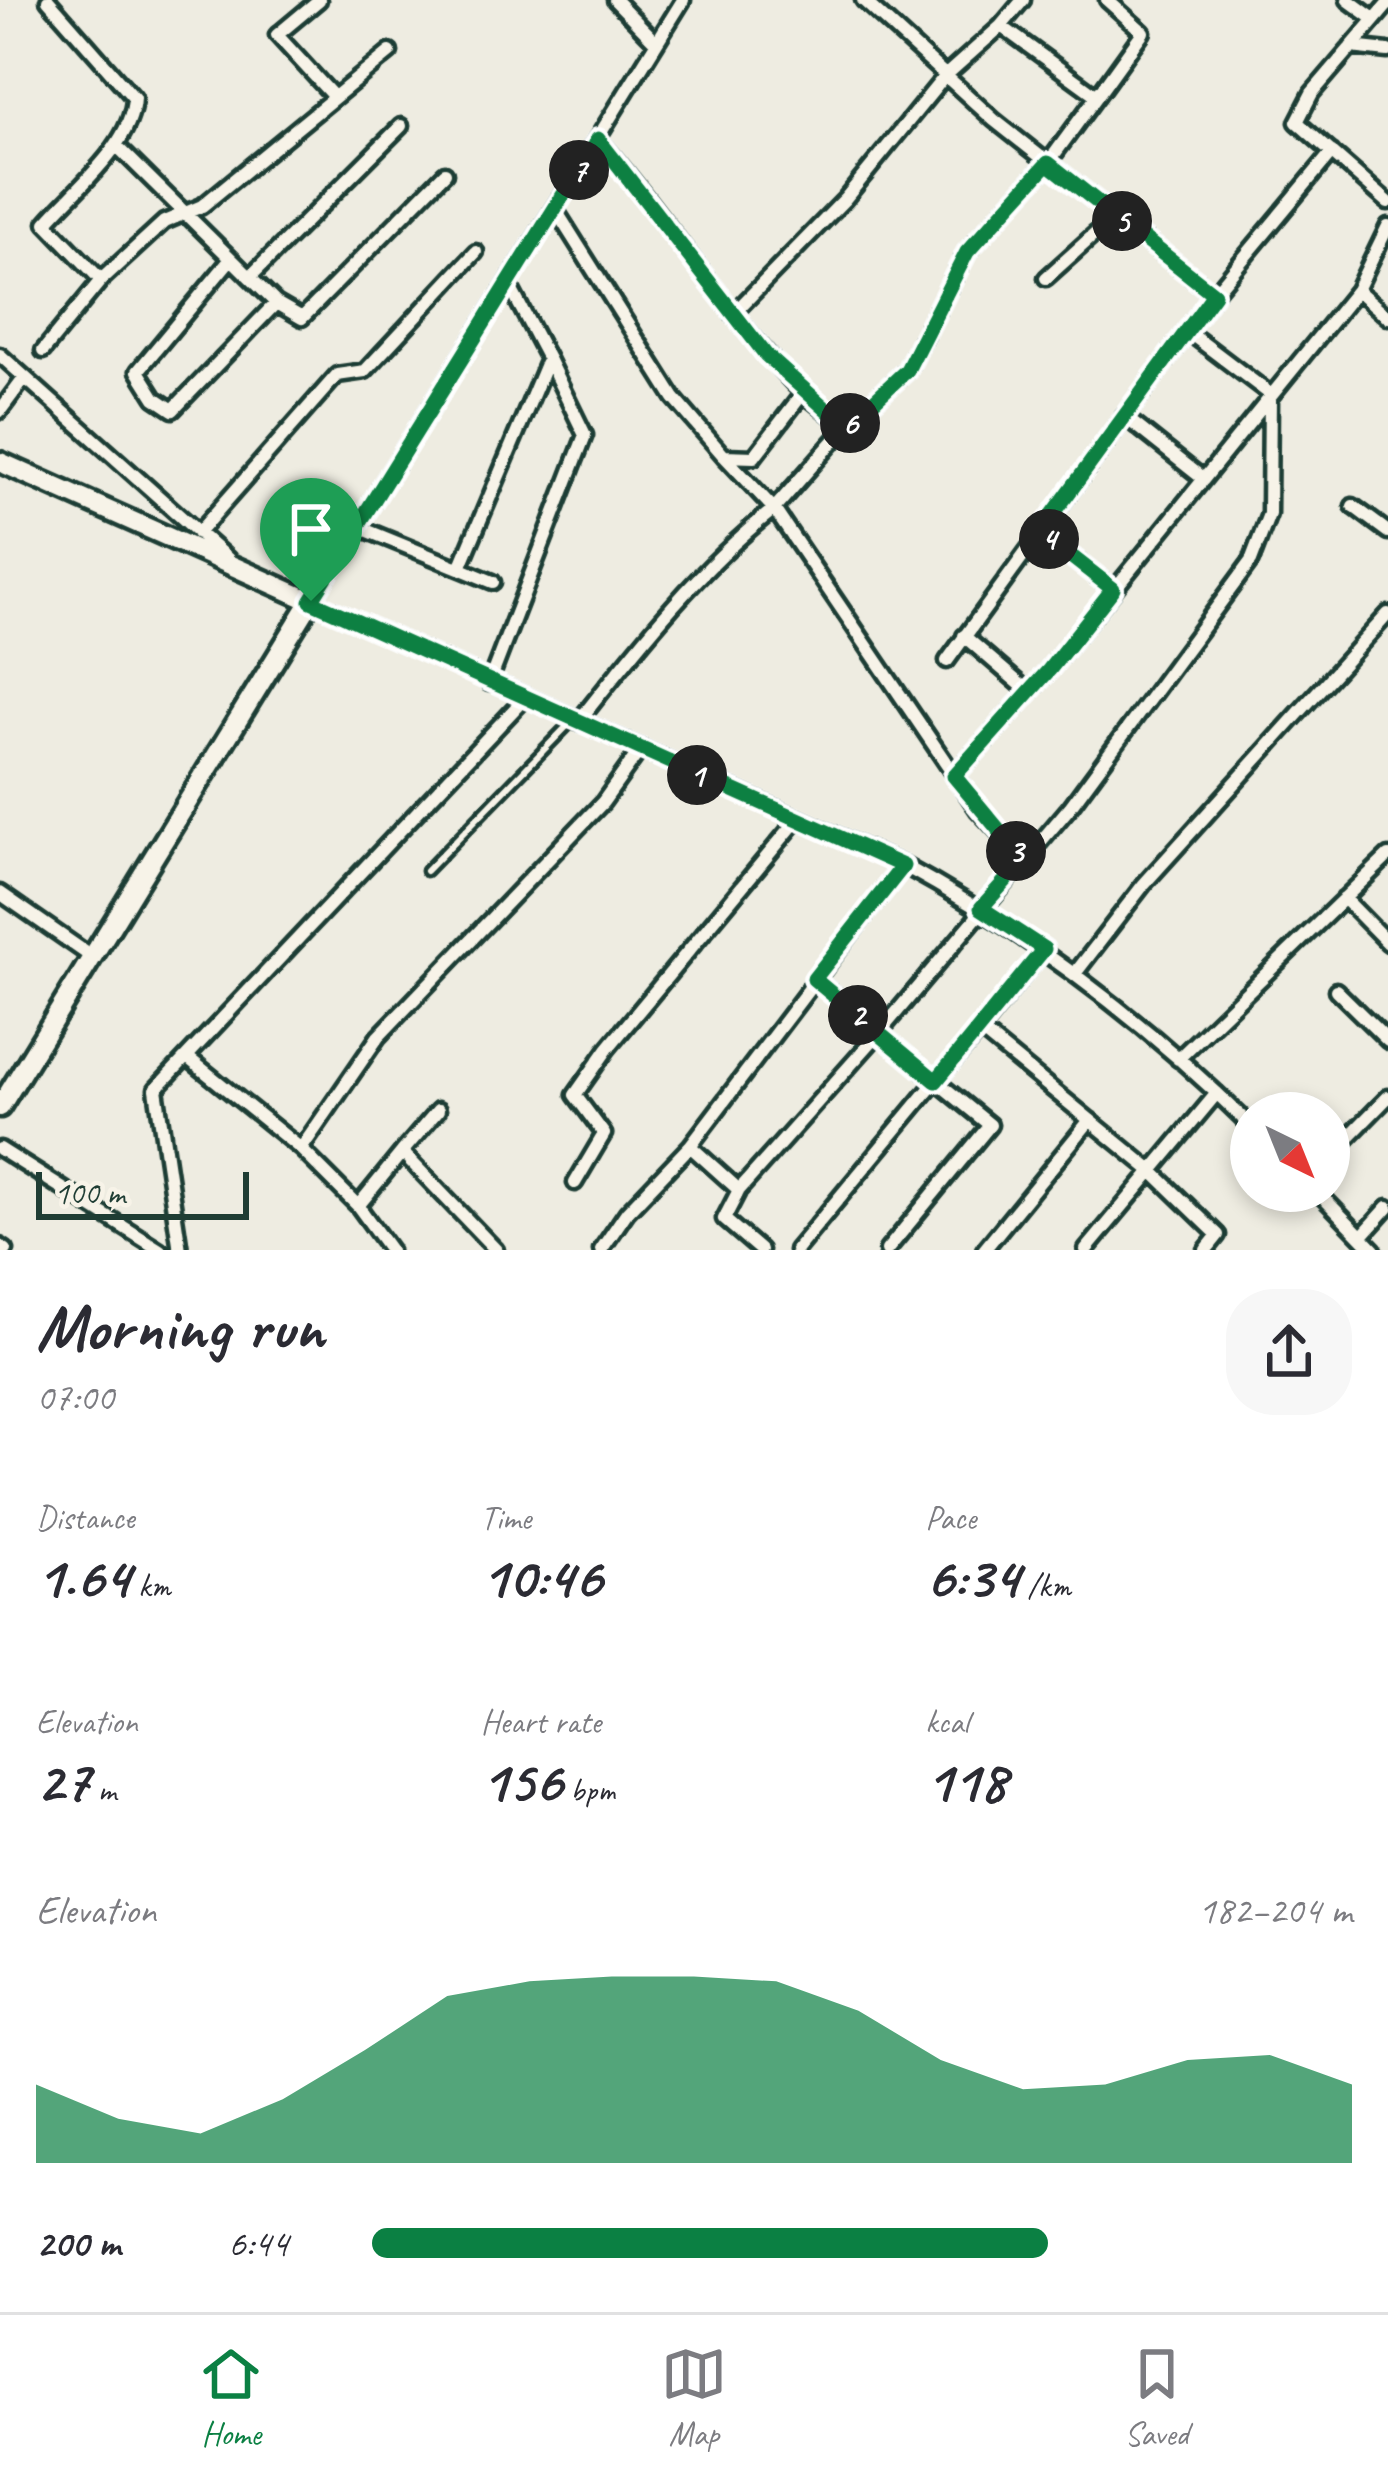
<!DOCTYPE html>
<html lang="en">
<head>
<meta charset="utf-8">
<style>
	:root { --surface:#fff; --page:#f7f7f7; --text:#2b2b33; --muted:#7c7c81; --line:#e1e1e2; --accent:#0b8043 }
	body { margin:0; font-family:Caveat,sans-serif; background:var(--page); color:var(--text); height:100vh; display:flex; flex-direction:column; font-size:45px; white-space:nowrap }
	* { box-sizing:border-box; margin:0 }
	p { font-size:39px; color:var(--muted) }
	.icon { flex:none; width:66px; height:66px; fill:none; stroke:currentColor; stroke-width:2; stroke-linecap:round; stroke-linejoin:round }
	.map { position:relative; height:1250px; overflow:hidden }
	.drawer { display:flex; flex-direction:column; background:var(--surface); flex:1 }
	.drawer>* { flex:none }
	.needle { width:78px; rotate:137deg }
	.fabs { position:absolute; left:1230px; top:1092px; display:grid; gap:24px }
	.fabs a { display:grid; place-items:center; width:120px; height:120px; border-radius:50%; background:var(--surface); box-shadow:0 6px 18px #0003; font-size:60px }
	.scale { position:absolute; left:36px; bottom:30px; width:213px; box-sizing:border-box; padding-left:12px; border:6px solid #1f3d34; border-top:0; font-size:33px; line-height:42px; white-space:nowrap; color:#1f3d34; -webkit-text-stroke:9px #f7f3e8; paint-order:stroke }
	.pin { position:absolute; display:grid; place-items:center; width:102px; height:102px; color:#fff; margin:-123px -51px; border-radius:50% 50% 50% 0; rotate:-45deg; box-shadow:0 0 12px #0007 }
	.pin .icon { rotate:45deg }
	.km { position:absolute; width:60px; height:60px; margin:-30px; border-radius:50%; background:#222; color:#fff; font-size:33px; line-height:60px; text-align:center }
	.round { display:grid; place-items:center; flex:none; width:126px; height:126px; border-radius:48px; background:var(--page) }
	.summary { display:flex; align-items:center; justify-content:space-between; height:204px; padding:0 36px }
	h1 { font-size:66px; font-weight:600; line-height:90px }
	.figures { display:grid; grid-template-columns:repeat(3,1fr); gap:18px; height:204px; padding:12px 36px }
	.figures div { display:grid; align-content:center }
	.figures b { font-size:60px; font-weight:600 }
	.figures small { font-size:33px; font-weight:400 }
	.figures p { font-size:33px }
	.chart { height:336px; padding:24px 36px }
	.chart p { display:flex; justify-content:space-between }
	.chart svg { width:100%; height:216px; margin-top:12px; fill:var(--accent); opacity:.7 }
	ul { padding:0 36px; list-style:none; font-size:39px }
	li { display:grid; grid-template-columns:192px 144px 1fr; align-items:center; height:90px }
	li i { height:30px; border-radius:15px; background:var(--accent) }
	.tab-bar { display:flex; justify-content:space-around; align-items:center; height:168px; border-top:3px solid var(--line); background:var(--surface); font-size:33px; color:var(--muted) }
	.tab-bar a { display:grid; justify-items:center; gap:6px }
	.tab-bar .active { color:var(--accent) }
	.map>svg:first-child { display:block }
</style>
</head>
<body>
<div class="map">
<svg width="1388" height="1250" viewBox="0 0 1388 1250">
	<rect width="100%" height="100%" fill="#eeece1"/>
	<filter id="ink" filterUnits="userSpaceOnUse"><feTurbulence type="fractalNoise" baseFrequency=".00833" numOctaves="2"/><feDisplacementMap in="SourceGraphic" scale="24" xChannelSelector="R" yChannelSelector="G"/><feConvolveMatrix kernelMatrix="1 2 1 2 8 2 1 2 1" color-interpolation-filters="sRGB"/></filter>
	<g filter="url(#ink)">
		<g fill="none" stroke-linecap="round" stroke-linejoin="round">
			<defs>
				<path id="lane" d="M426,871L573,720"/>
				<path id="street" d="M48,0L134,98C132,145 76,188 46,223L101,280
					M319,0L277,35L334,97
					M615,0L655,41
					M683,0L311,601L903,865C1033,936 1146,1022 1251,1126
					M863,0L994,120L1214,294L1332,152
					M1348,0L1374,19
					M1388,4L1312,93L1297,122L1388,202
					M1351,47L1388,51
					M1097,96L1143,32L1107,0
					M598,139C670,221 726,315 803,393
					M116,145L276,303L302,318L445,173
					M555,209L674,398L724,456L754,457L803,393L846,427L774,509L978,810L1025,860L879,1033L815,979
					M230,260L138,371L155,398L173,410L276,303
					M252,275L401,126
					M1046,278L1115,216
					M1357,290L1388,226
					M733,314L845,199L945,76L1001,26
					M43,351L101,280L164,222L202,206L390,52
					M0,355L228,559
					M0,411L23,380
					M1124,416L1201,477
					M846,427L907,370L967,252L1048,163L1097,96L1001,26L1023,0
					M1353,506L1388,532
					M356,526L493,582
					M1040,532L1113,589
					M198,533L337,375L365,371L476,252
					M460,568L548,359L508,283
					M964,636L1029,692
					M947,661L1214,294
					M489,683L585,435L548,359
					M578,722C638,646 697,570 774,509L724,456
					M954,776L1049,670L1357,290L1388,317
					M1025,860L1070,807L1251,561L1269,514L1270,394L1187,331
					M0,893L92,957
					M1344,898L1388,943
					M1077,971L1144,884L1388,614
					M1336,990L1388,1041
					M980,1030L1044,949
					M187,1057L301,1149L358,1206L402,1152L496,1250
					M1178,1059L1388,856
					M0,1149L160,1250
					M301,1149L378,1037L603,802L640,750
					M402,1152L438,1110
					M1329,1157L1388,1097
					M575,1183L604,1134L575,1095L608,1048L798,819
					M739,1190L879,1033L936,1081L980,1030L1152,1171L1218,1235L1206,1250
					M1317,1191L1374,1250
					M358,1206L390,1250
					M1362,1236L1388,1207
					M0,1246L6,1250
					M180,1250L156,1089L524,699
					M601,1250L627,1212L690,1146
					M760,1250L724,1219L739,1190L690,1146L903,865
					M796,1250L936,1081L990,1125L887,1250
					M984,1250L1090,1120
					M1086,1250L1217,1093"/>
				<path id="secondary" d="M0,462L311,601L0,1107"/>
			</defs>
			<use href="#lane" stroke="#1f3d34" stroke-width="15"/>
			<use href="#street" stroke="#1f3d34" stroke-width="21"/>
			<use href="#secondary" stroke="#1f3d34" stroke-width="27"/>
			<use href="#lane" stroke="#f7f3e8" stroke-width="6"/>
			<use href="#street" stroke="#f7f3e8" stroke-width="12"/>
			<use href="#secondary" stroke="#f7f3e8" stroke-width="18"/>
		</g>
	</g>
	<g fill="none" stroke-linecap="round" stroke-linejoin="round" filter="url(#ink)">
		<defs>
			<path id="route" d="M598,139L766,355L846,427L907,370L967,252L1048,163L1214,294L1040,532L1113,589L1049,670L954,776L1024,860L981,908L1044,949L936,1081L814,979L903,866L311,601Z"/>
		</defs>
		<use href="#route" stroke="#fff" stroke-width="24"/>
		<use href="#route" stroke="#0b8043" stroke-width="15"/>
	</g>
</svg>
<div class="fabs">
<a><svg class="needle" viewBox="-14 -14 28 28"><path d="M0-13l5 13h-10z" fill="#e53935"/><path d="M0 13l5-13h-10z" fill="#7c7c81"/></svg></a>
</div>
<div class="scale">100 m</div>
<div class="pin" style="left:311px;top:601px;background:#1e9e55"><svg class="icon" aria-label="arrive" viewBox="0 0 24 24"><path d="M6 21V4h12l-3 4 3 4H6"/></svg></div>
<b class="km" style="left:697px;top:775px">1</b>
<b class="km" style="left:858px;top:1015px">2</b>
<b class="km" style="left:1016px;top:851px">3</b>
<b class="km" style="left:1049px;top:539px">4</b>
<b class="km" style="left:1122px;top:221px">5</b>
<b class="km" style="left:850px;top:423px">6</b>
<b class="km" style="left:579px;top:170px">7</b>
</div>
<section class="drawer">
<div class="summary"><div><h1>Morning run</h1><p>07:00</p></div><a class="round"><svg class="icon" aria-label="share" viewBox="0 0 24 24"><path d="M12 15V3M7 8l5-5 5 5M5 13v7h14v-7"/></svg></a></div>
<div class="figures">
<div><p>Distance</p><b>1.64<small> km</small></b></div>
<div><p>Time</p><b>10:46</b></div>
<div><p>Pace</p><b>6:34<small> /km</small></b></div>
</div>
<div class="figures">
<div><p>Elevation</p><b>27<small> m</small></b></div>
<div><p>Heart rate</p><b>156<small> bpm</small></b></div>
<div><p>kcal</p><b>118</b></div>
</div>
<div class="chart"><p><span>Elevation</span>182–204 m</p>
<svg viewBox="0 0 160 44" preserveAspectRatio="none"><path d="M0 44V28L10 35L20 38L30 31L40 21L50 10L60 7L70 6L80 6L90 7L100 13L110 23L120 29L130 28L140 23L150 22L160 28V44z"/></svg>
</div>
<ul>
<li><b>200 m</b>6:44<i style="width:69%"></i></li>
</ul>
</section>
<nav class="tab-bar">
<a class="active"><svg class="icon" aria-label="home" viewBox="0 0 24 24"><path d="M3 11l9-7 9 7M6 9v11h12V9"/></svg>Home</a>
<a><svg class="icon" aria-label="map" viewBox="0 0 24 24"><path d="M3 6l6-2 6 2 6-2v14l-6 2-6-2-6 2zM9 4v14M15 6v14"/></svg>Map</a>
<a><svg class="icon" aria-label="saved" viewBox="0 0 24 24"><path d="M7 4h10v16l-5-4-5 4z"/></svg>Saved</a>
</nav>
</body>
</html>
